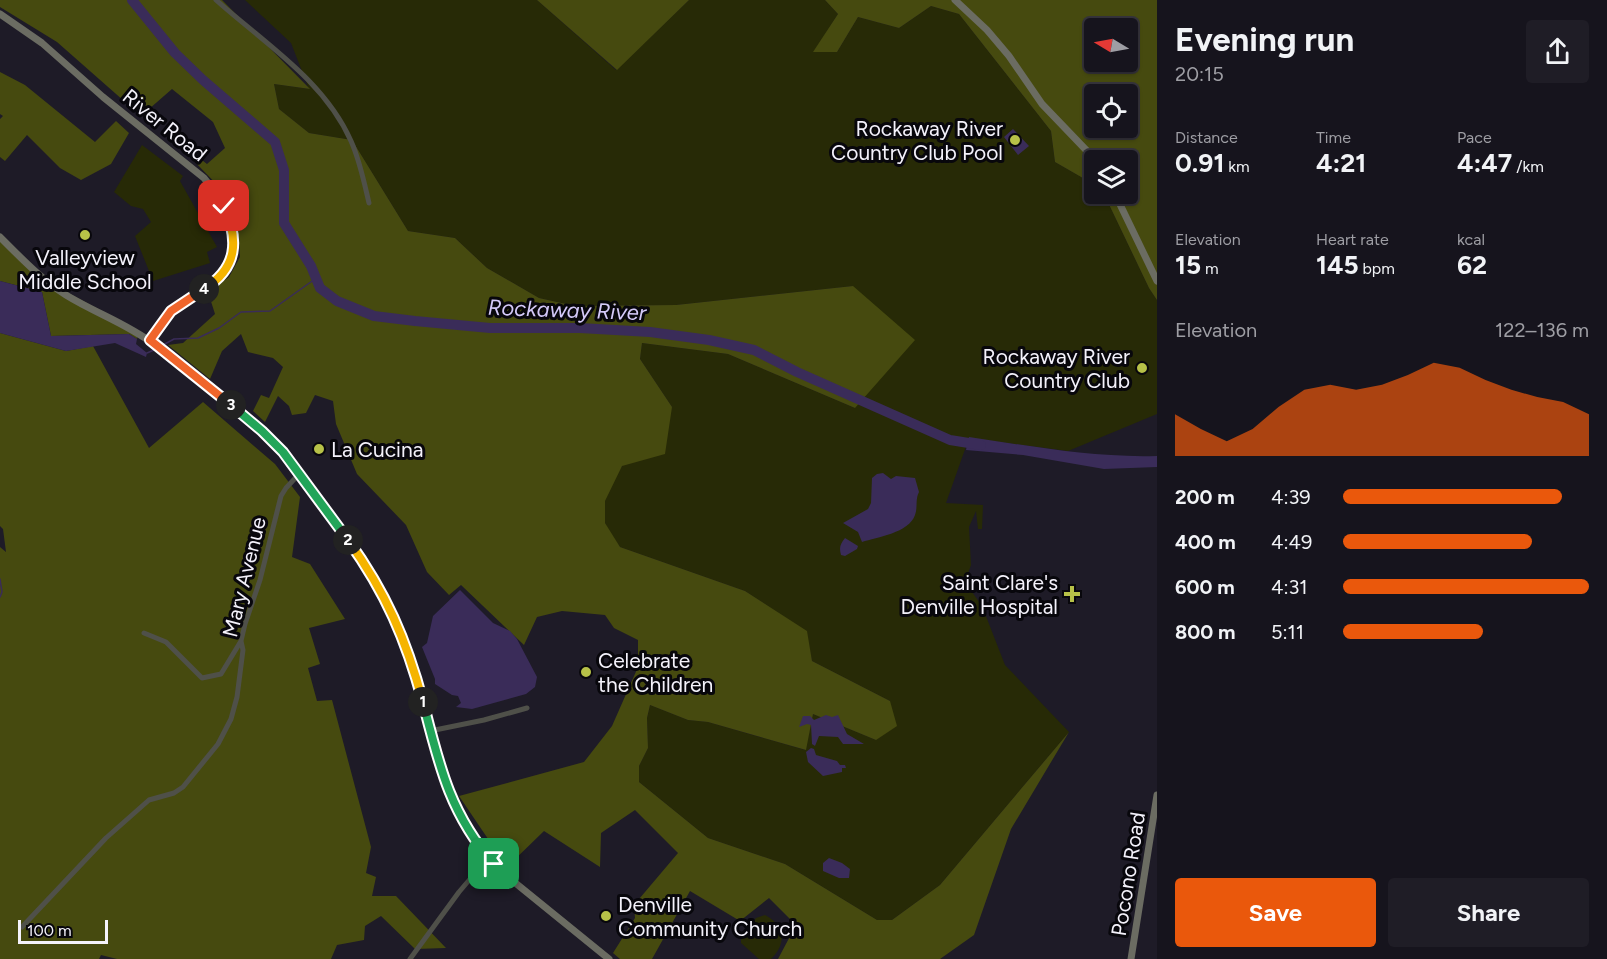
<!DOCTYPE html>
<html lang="en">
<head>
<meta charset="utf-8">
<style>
	:root { --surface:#16141d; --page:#1f1d26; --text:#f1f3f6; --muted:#9e9ea4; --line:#35333b; --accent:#ea580c }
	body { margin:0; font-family:Figtree,sans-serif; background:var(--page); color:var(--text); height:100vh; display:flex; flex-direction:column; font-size:22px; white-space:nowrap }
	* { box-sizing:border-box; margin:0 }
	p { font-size:20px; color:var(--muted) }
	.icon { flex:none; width:33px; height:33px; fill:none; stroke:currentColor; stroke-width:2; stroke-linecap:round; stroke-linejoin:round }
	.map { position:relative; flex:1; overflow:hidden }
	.details { display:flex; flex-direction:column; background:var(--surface); width:450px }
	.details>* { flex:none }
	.needle { width:39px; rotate:280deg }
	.tools { position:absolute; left:1084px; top:18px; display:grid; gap:12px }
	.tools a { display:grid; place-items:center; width:54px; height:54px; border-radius:6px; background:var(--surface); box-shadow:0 2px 4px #0004,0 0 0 2px var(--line); font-size:30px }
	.scale { position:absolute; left:18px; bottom:15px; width:90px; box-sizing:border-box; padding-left:6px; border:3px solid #f4f2fb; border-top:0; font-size:16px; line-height:21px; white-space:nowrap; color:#f4f2fb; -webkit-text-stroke:4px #08070c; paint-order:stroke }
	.pin { position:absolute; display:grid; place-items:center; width:51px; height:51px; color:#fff; margin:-26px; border-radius:12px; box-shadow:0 3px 9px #0006 }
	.km { position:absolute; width:30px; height:30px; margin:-15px; border-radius:50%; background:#222; color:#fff; font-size:16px; line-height:30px; text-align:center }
	.round { display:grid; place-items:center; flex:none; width:63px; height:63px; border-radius:6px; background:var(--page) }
	.headline { display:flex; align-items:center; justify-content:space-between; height:102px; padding:0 18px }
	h1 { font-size:33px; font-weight:700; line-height:45px }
	.figures { display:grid; grid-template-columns:repeat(3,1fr); gap:9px; height:102px; padding:6px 18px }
	.figures div { display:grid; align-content:center }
	.figures b { font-size:26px; font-weight:700 }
	.figures small { font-size:16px; font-weight:400 }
	.figures p { font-size:16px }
	.chart { height:168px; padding:12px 18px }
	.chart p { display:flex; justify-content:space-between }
	.chart svg { width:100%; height:108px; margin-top:6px; fill:var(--accent); opacity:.7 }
	.primary-button { display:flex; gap:12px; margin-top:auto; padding:12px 18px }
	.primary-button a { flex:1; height:69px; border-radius:6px; background:var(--accent); color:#fff; font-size:24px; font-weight:700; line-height:69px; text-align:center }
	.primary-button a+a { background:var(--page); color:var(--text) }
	ul { padding:0 18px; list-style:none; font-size:20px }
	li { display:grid; grid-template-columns:96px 72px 1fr; align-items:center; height:45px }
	li i { height:15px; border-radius:8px; background:var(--accent) }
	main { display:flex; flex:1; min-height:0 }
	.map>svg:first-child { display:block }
</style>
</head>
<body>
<main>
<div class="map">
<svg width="1157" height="959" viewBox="0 0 1157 959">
	<rect width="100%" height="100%" fill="#1e1b27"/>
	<path fill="#272a06" d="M245,0H537L616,70L689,0H825L838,14L814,52H837L858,17L899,28L931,6L959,14L1051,131L1055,162L1095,185V194H1104L1149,288L1157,300V414L1068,451L969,438L946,503L983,505L982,529H978L976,511L969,527L971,565L965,582L982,606L1005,665L1069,732L940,885L892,920H877L785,864L708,838L639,782V766L648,748L647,718L650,705L688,720L708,722L805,750L813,714L876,740L890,701L812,661L806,631L745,591L620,547C615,540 608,531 605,523C594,485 649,434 672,407L640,359L642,343L728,354L855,408L853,286L676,305L575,306L539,298L487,268L455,238L408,231L352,140L309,133L279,109L274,84L309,89L291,43Z
		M142,145L183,176L180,181L217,247L207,252L210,263L153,281L135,236L151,222L143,209L131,206L114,192Z
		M765,915C785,925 787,944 771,959H759L741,943V937L756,918Z"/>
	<path fill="#464a0f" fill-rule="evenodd" d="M0,0H222L310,89L274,84L279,109L309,133L352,140L408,231L455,238L487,268L539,298L575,306L676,305L853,286L915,340L855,408L728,354L642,343L640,359L672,407L665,454L622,466L605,501V523L620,547L745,591L807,631L812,661L890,701L897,726L876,740L813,714L806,750L708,722L688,720L650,705L647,718L648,748L639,766V782L708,838L785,864L877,920H892L940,885L1069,732L1011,829L974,935L940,959H778L796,925L769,898L740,921L690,891L652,959H620L613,953L635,918L634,905L678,853L635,810L601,833L600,867L544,831L507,867L459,796L584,762L612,726L638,667V640L614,628L605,615L562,611L537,617L524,645L461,585L449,595L427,572L406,525L357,474L336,424L333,401L315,395L306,413L292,415L289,406L278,396L265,422L253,411L261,395L269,398L283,367L273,358L248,352L241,334L222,351L210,379L168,345L183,343L215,314L208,292L229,277L240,257L239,237L224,192L194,161L198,157L207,164L225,148L213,122L172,89L141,116L57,42L0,7Z
		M537,0H689L617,70Z
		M825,0H1157V300L1149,288L1104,194H1128V160H1095V185L1055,162L1051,131L959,14L931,6L899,28L858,17L837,52H813L838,14ZM1095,28H1128V62H1095ZM1095,94H1128V128H1095Z
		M0,72L25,85L95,142L116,121L129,133L111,164L81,180L60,168L27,135L5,161L0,157V119L3,116L0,114Z
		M0,236L46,281L139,331L137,339L129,334L51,336L42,292L0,281Z
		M0,333L66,351L93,346L149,448L203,402L275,464L300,497L292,557L310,564L345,619L309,628L320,664L308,668L317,701L332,700L371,847L366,873L376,877L372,896H396L446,948L415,949L381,916L365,926L364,940L337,945L331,959H117L101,955L99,959H0V547L6,552L3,529L0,526Z"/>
	<path fill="#3a2c59" d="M1013,129L1029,146L1018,155L1004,137Z
		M0,281L42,292L51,336L129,334L137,339L136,344L147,353L146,357L115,343L66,351L0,333Z
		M969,437C1031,446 1094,458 1157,456V467L1104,469L1023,455L966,450Z
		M883,473L891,479L896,476L915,478L919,492C915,500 918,507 915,515C909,533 877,537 862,542L858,532L843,523L868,509L871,503L872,478L877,474Z
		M845,538L858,546L857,549L845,556L841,555C839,548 840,544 845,538Z
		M460,590L493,623L510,631L517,639L537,677L535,687L526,694L472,709L456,707L461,703L458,696L452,695L435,684V679L422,647L427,643L433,616Z
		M826,715L832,717L838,715L847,734L864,744H843L838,737L819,736L815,746L812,744L811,725L807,724L799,727L803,716H810L814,720Z
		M811,748L814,749L816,755L837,761L840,765H845L846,768H842V772L823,776L808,762L806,752Z
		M829,858L842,863L850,869L849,878H839L823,871V863Z"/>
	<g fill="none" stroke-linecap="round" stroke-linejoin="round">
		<path stroke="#3a2c59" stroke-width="1.5" d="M161,346L174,339L198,338L219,328L241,312L270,311L315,279
			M147,353L154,350
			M0,579L2,592L0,597"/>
		<path stroke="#3a2c59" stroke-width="10" d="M132,0L175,53L203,80L275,142L284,170V223L311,266L320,288L337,301L374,316L415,321L490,328H580L650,332L709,340L754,350L797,372L950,440L981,445"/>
		<path stroke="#4f5049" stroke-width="5" d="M216,0C264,43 324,80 351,141C360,161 364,182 369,203
			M144,633L166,642L202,678L221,674L241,641
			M430,731L484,720L527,708
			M22,927L106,838L149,800L174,793L183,787L218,744L231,719L237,697L243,650L241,641L245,624L260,580L281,496L286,488L300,473
			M410,959L459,892L488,858"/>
		<path stroke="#6b6c62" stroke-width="7" d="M955,0L987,30L1009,56L1042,104L1088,152L1095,163
			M0,14L42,43L103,97L204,178C228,207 250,253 213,283C200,293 183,298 171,310C162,319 156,330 150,340
			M1115,194L1157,281
			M0,237C21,258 41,279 66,295C95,313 128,324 155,345L262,431L296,467L367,566L393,614L416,678L447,787L466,828L482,851L503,873L609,959
			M1131,959L1157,795"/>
	</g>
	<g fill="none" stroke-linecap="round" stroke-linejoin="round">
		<defs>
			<path id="split-1" d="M423,702C439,765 450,814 494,864"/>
			<path id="split-2" d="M348,540C386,593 406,639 423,702"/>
			<path id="split-3" d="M231,405L262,431L283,452L348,540"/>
			<path id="split-4" d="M204,289L171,311L150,340L231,405"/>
			<path id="split-5" d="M204,289C238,268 239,240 224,206"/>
		</defs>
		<use href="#split-1" stroke="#fff" stroke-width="12"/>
		<use href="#split-2" stroke="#fff" stroke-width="12"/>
		<use href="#split-3" stroke="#fff" stroke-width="12"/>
		<use href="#split-4" stroke="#fff" stroke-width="12"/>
		<use href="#split-5" stroke="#fff" stroke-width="12"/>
		<use href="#split-1" stroke="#22a559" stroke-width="8"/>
		<use href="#split-2" stroke="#f5b400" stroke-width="8"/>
		<use href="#split-3" stroke="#22a559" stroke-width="8"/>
		<use href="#split-4" stroke="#f0652b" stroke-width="8"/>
		<use href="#split-5" stroke="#f5b400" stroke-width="8"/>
	</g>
	<g fill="#b7c148" stroke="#08070c" stroke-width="2">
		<circle cx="1015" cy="140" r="6"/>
		<circle cx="85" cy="235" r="6"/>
		<circle cx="1142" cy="368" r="6"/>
		<circle cx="319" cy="449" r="6"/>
		<path d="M1069 585h6v6h6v6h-6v6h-6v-6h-6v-6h6z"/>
		<circle cx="586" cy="672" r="6"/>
		<circle cx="606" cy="916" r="6"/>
	</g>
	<g text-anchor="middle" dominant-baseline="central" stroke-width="6" stroke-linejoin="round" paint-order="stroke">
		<g font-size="21" fill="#f4f2fb" stroke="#08070c">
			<text transform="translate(165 125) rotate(39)">River Road</text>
			<text transform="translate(244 577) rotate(-76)">Mary Avenue</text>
			<text transform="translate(1128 874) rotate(-81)">Pocono Road</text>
		</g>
		<g font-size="21" fill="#f4f2fb" stroke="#08070c" text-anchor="end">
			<text x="1003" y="128">Rockaway River<tspan x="1003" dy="24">Country Club Pool</tspan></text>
			<text x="85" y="257" text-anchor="middle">Valleyview<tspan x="85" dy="24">Middle School</tspan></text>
			<text x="1130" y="356">Rockaway River<tspan x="1130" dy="24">Country Club</tspan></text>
			<text x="331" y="449" text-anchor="start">La Cucina</text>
			<text x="1058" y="582">Saint Clare's<tspan x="1058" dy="24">Denville Hospital</tspan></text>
			<text x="598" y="660" text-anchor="start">Celebrate<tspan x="598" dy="24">the Children</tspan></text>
			<text x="618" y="904" text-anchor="start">Denville<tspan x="618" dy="24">Community Church</tspan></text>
		</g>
		<g font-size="22" font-style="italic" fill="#d4c9f8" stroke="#08070c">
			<text transform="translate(567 310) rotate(2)">Rockaway River</text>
		</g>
	</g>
</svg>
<div class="tools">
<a><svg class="needle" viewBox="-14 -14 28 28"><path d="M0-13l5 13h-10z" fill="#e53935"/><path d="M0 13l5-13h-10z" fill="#9e9ea4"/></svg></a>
<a><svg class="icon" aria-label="locate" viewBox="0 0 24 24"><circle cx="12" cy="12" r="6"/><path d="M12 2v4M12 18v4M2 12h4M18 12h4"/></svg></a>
<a><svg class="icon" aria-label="layers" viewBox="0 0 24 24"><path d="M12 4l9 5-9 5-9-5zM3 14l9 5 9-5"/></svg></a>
</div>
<div class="scale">100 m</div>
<div class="pin" style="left:494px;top:864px;background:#1e9e55"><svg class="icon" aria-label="arrive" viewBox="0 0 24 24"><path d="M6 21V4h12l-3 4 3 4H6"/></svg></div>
<div class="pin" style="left:224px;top:206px;background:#d93025"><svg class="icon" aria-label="check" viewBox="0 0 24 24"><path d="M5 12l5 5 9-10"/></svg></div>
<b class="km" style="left:423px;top:702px">1</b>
<b class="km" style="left:348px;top:540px">2</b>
<b class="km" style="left:231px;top:405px">3</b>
<b class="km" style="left:204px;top:289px">4</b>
</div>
<section class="details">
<div class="headline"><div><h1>Evening run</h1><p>20:15</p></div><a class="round"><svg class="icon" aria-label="share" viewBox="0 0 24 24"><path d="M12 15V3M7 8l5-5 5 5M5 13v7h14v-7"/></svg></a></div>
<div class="figures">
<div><p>Distance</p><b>0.91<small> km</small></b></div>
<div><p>Time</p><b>4:21</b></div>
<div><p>Pace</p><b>4:47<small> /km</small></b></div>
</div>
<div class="figures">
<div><p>Elevation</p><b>15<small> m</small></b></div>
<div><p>Heart rate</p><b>145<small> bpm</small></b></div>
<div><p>kcal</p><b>62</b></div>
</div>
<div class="chart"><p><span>Elevation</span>122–136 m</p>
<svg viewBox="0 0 160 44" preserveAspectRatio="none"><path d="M0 44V27L10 33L20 38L30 33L40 24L50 17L60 15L70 17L80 15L90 11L100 6L110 8L120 13L130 17L140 20L150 22L160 27V44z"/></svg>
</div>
<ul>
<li><b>200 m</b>4:39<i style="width:89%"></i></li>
<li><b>400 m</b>4:49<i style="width:77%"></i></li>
<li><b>600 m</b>4:31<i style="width:100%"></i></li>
<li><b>800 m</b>5:11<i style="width:57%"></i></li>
</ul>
<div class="primary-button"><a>Save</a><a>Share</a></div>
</section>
</main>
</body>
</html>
